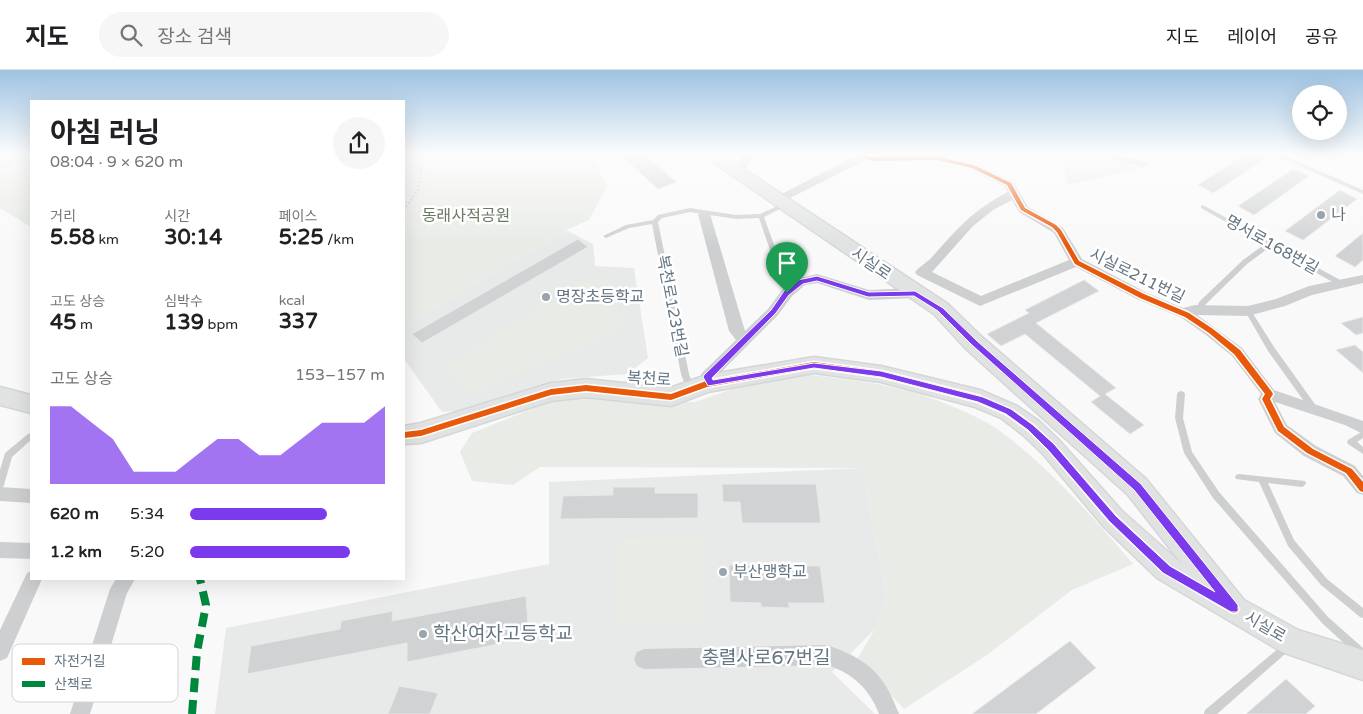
<!DOCTYPE html>
<html lang="ko">
<head>
<meta charset="utf-8">
<style>
	:root { --surface:#fff; --page:#f6f6f6; --text:#202124; --muted:#757577; --line:#e0e0e0; --accent:#7c3aed }
	body { margin:0; font-family:"Varela Round","Noto Sans KR",sans-serif; background:var(--page); color:var(--text); height:100vh; display:flex; flex-direction:column; font-size:19px; white-space:nowrap }
	* { box-sizing:border-box; margin:0 }
	p { font-size:16px; color:var(--muted) }
	.icon { flex:none; width:28px; height:28px; fill:none; stroke:currentColor; stroke-width:2; stroke-linecap:round; stroke-linejoin:round }
	.map { position:relative; flex:1; overflow:hidden }
	.sheet { position:absolute; left:30px; top:30px; width:375px; height:480px; display:flex; flex-direction:column; background:var(--surface); border-radius:0px; box-shadow:0 5px 20px #0002 }
	.sheet>* { flex:none }
	.buttons { position:absolute; left:1292px; top:15px; display:grid; gap:10px }
	.buttons a { display:grid; place-items:center; width:55px; height:55px; border-radius:50%; background:var(--surface); box-shadow:0 5px 20px #0002; font-size:25px }
	.pin { position:absolute; display:grid; place-items:center; width:42px; height:42px; color:#fff; margin:-51px -21px; border-radius:50% 50% 50% 0; rotate:-45deg; box-shadow:0 0 5px #0007 }
	.pin .icon { rotate:45deg }
	.round { display:grid; place-items:center; flex:none; width:52px; height:52px; border-radius:26px; background:var(--page) }
	.summary { display:flex; align-items:center; justify-content:space-between; height:85px; padding:0 20px }
	h1 { font-size:28px; font-weight:700; line-height:38px }
	.figures { display:grid; grid-template-columns:repeat(3,1fr); gap:8px; height:85px; padding:5px 20px }
	.figures div { display:grid; align-content:center }
	.figures b { font-size:21px; font-weight:700 }
	.figures small { font-size:14px; font-weight:400 }
	.figures p { font-size:14px }
	.chart { height:140px; padding:10px 20px }
	.chart p { display:flex; justify-content:space-between }
	.chart svg { width:100%; height:90px; margin-top:5px; fill:var(--accent); opacity:.7 }
	ul { padding:0 20px; list-style:none; font-size:16px }
	li { display:grid; grid-template-columns:80px 60px 1fr; align-items:center; height:38px }
	li i { height:12px; border-radius:6px; background:var(--accent) }
	header { display:flex; align-items:center; gap:30px; box-sizing:border-box; height:70px; padding:0 25px; background:var(--surface); border-bottom:1px solid var(--line) }
	header strong { font-size:24px }
	nav { display:flex; gap:28px; margin-inline-start:auto; font-size:18px }
	.search { width:350px; height:45px; background:var(--page); display:flex; align-items:center; gap:12px; box-sizing:border-box; padding:0 18px; border-radius:28px; color:var(--muted); font-size:19px }
	.map>svg:first-child { display:block }
</style>
</head>
<body>
<header>
<strong>지도</strong>
<div class="search"><svg class="icon" aria-label="search" viewBox="0 0 24 24"><circle cx="10" cy="10" r="6"/><path d="M15 15l6 6"/></svg>장소 검색</div>
<nav><a>지도</a><a>레이어</a><a>공유</a></nav>
</header>
<div class="map">
<svg width="1363" height="644" viewBox="0 0 1363 644">
	<rect width="100%" height="100%" fill="#f9f9f9"/>
	<path fill="#e8e9e9" d="M566,160L593,174L595,196L634,198L648,288L627,304L561,309L474,340L442,342L404,289V256Z
		M862,398L887,526L875,559L832,602L875,644H215L226,558L549,494V412Z"/>
	<path fill="#e8ebe6" d="M0,84H31V157L0,138Z
		M404,84H588L596,94L607,117L589,150L566,160L404,256Z
		M1062,84C1081,84 1124,84 1137,99L1067,115Z
		M585,207L610,209L625,260L466,326L443,296Z
		M809,305C847,309 885,313 922,325C944,332 986,349 1004,364C1051,400 1095,449 1133,494L1072,520L987,585L904,639L857,589L875,559L887,526L862,398L540,397L513,415L472,411L460,382L472,363L562,327L695,332L738,317Z
		M704,467L708,556L614,557L618,469Z"/>
	<path fill="#d0d2d3" stroke="#e8e8e8" d="M620,84H645L676,112L658,119Z
		M1245,84L1271,85L1213,123L1198,115Z
		M1293,99L1309,106L1254,145L1238,136Z
		M1340,120L1357,129L1303,170L1285,161Z
		M1363,163V190L1355,197L1335,186Z
		M578,169L588,177L422,273L412,264Z
		M1084,210L1099,221L1036,253L1116,318L1105,324L1144,355L1130,364L1091,332L1100,326L1025,264L1001,276L987,264L1029,243L1025,240Z
		M1363,247V263L1356,265L1341,253Z
		M1355,275L1363,282V303L1336,280Z
		M722,414H816L821,453H742L740,432H723Z
		M613,417H655V423H698V448L560,449L563,426L613,425Z
		M729,495L820,496L825,533H788L790,538L761,537V533L730,532Z
		M526,526L529,568L407,592V573L247,604L251,576L340,559L341,551L393,541L392,551Z
		M1070,571L1096,598L1036,644H972Z
		M1286,609L1315,636L1306,644H1246Z
		M399,616L438,623L430,644H388Z"/>
	<g fill="none" stroke-linecap="round" stroke-linejoin="round">
		<defs>
			<path id="secondary" d="M701,84H721L948,234L982,267L1146,409L1244,530L1298,560L1363,580V610L1282,582L1157,508L1104,457L1043,384L1023,365L1001,348L975,337L881,312L814,303L708,322L671,336L586,327L551,331L421,373L404,374V356L421,353L551,313L586,309L670,318L706,305L814,287L881,296L980,320L1017,336L1039,351L1059,370L1122,441L1182,494L1128,425L966,279L934,244Z
				M0,317L31,325V343L0,335Z"/>
		</defs>
		<use href="#secondary" stroke="#d5d6d7" stroke-width="3"/>
		<path stroke="#cbcccd" stroke-width="2" stroke-dasharray="2 2" stroke-linecap="butt" d="M404,91L422,99L418,120L404,139
			M0,95L31,92"/>
		<path fill="#cecfd0" fill-rule="evenodd" d="M799,84H805L806,85L803,87Z
			M1272,84H1281L1363,120V124Z
			M784,133L786,134V136L764,147L788,214L793,221L790,223H788L782,215L759,148L736,149L690,142L662,148L658,152L689,304L695,320L694,322H688L681,304L652,154L629,158L606,168L603,166L626,155L653,150L658,145L690,138L736,145L760,144Z
			M1203,135L1342,211L1343,213L1340,215H1338L1270,177L1247,194L1205,235L1206,241L1205,243H1201L1198,234L1199,232L1243,190L1265,174L1201,138V136Z
			M1246,239H1250L1274,277L1317,337L1318,339L1317,341H1311L1268,281L1245,241Z
			M1181,321L1184,322L1185,324L1183,348L1192,382L1219,422L1328,547L1363,578V590L1360,588L1322,553L1213,428L1184,383L1175,348L1177,324L1178,322Z
			M1363,361V368L1357,372L1363,377V384L1348,374L1347,372L1348,370Z
			M31,363V370L12,387L4,415L3,417L0,419V400L5,383L28,364Z
			M1239,404L1305,411L1306,413L1305,415L1302,417L1268,413L1294,470L1327,509L1363,538V548L1360,547L1321,515L1288,476L1259,412L1236,409L1235,407L1236,405Z
			M1289,570L1292,572L1294,575L1292,578L1217,644H1204L1205,640L1286,572Z"/>
		<path fill="#cecfd0" fill-rule="evenodd" d="M742,84H753C749,95 743,107 730,103L728,101L738,94Z
			M854,84L937,85L978,95L1013,112L1028,137L1063,158L1082,189L1147,223L1183,238L1195,235L1248,236L1276,229L1309,216L1363,205V213L1312,225L1285,236L1248,246L1197,245L1242,278L1274,320L1363,351V364L1345,355L1275,332L1287,355L1316,376L1355,396L1363,406V425L1357,423L1343,406L1304,386L1275,363L1258,329L1261,324L1232,286L1206,265L1182,248L1137,229L1076,197L980,236L917,205L915,202C920,196 928,192 933,186C957,159 974,139 1008,122L1004,116L970,99L937,91H864L780,133H772L770,130L855,86ZM1012,130L1019,142L1054,163L1069,190L981,226L932,202L973,156L993,140Z
			M1093,84H1115L1147,92L1149,94L1143,97Z
			M704,140L710,144L745,261L768,239L782,220L796,209L817,204L869,220L915,218L922,223L915,228L869,230L817,213L805,215L792,226L778,245L715,308L718,314L716,318H706L700,307L702,303L736,270L729,261L698,144Z
			M0,417L31,419V433L0,431Z
			M0,472L31,473V489L0,488Z
			M31,501V509H42L7,588L0,591V560L27,503Z
			M116,509H135L127,523L90,644H70L110,519Z
			M827,575C868,589 884,604 899,644H879C870,619 852,603 827,595L644,599L637,596L634,589L637,582L644,579Z"/>
		<use href="#secondary" fill="#e1e2e2" fill-rule="evenodd"/>
		<path stroke="#00873e" stroke-width="8" stroke-dasharray="14 8" stroke-linecap="butt" d="M192,644L197,582L206,535L200,509"/>
		<defs>
			<path id="cycleway" d="M863,85L873,87L937,86L976,96L1011,113L1025,138L1056,155L1061,160L1079,191L1144,224L1189,243L1213,259L1240,280L1272,322L1273,324L1270,329L1284,357L1313,379L1352,399L1363,412V422L1360,421L1346,403L1307,383L1278,361L1262,329L1265,324L1234,284L1209,263L1185,247L1140,228L1075,194L1057,162L1052,157L1021,140L1007,115L972,98L937,90L873,91L861,88L860,87Z
				M814,292L881,301L980,326L1012,340L1034,356L1054,375L1116,446L1169,496L1237,536L1239,539L1237,542L1234,543L1231,542L1163,502L1110,452L1048,379L1028,360L1006,344L978,332L881,307L814,298L707,317L671,330L586,321L551,325L421,366L404,368V362L421,360L551,319L586,315L671,324L706,311Z"/>
		</defs>
		<use href="#cycleway" stroke="#fff" stroke-width="3"/>
		<use href="#cycleway" fill="#e8590c" fill-rule="evenodd"/>
	</g>
	<linearGradient id="sky" x2="0" y2="1"><stop stop-color="#9dc2e2"/><stop offset="0.48" stop-color="#fcfcfc"/><stop offset="1" stop-color="#fcfcfc" stop-opacity="0"/></linearGradient>
	<rect width="1363" height="175" fill="url(#sky)"/>
	<path fill="#7c3aed" stroke="#fff" fill-rule="evenodd" d="M817,206L869,222L915,221L943,238L977,271L1141,414L1238,535V542H1231L1163,503L1109,451L1048,380L1028,360L1006,344L978,332L881,307L814,298L708,316L703,307L704,305L771,240L784,221L798,210ZM817,211L868,227L914,226L938,241L972,275L1134,420L1215,522L1170,496L1116,446L1054,374L1033,355L1011,339L983,327L881,301L814,293L713,310L712,308L776,243L789,225L803,214Z"/>
	<g fill="#99a4ac" stroke="#fff" stroke-width="2">
		<circle cx="1321" cy="145" r="5"/>
		<circle cx="546" cy="227" r="5"/>
		<circle cx="723" cy="502" r="5"/>
		<circle cx="423" cy="564" r="5"/>
	</g>
	<g text-anchor="middle" dominant-baseline="central" stroke-width="5" stroke-linejoin="round" paint-order="stroke">
		<g font-size="16" fill="#657683" stroke="#fff" text-anchor="start">
			<text x="1331" y="145">나</text>
			<text x="556" y="227">명장초등학교</text>
			<text x="733" y="502">부산맹학교</text>
		</g>
		<g font-size="16" fill="#687a64" stroke="#fff">
			<text x="466" y="146">동래사적공원</text>
		</g>
		<g font-size="16" fill="#657683" stroke="#fff">
			<text transform="translate(1272 175) rotate(29)">명서로168번길</text>
			<text transform="translate(871 194) rotate(34)">시실로</text>
			<text transform="translate(1137 206) rotate(26)">시실로211번길</text>
			<text transform="translate(672 236) rotate(79)">복천로123번길</text>
			<text transform="translate(649 309) rotate(3)">복천로</text>
			<text transform="translate(1265 557) rotate(30)">시실로</text>
		</g>
		<g font-size="19" fill="#657683" stroke="#fff" text-anchor="start">
			<text x="433" y="564">학산여자고등학교</text>
		</g>
		<g font-size="19" fill="#657683" stroke="#fff">
			<text x="766" y="588">충렬사로67번길</text>
		</g>
	</g>
	<rect x="12" y="574" width="166" height="58" rx="8" fill="#fff" stroke="#d1d6da" stroke-width="1"/>
	<rect x="22" y="588" width="23" height="7" fill="#e8590c"/>
	<rect x="22" y="611" width="23" height="6" fill="#00873e"/>
	<g font-size="14" fill="#657683">
		<text x="54" y="596">자전거길</text>
		<text x="54" y="619">산책로</text>
	</g>
</svg>
<div class="buttons">
<a><svg class="icon" aria-label="locate" viewBox="0 0 24 24"><circle cx="12" cy="12" r="6"/><path d="M12 2v4M12 18v4M2 12h4M18 12h4"/></svg></a>
</div>
<div class="pin" style="left:787px;top:223px;background:#1e9e55"><svg class="icon" aria-label="arrive" viewBox="0 0 24 24"><path d="M6 21V4h12l-3 4 3 4H6"/></svg></div>
<section class="sheet">
<div class="summary"><div><h1>아침 러닝</h1><p>08:04 · 9 × 620 m</p></div><a class="round"><svg class="icon" aria-label="share" viewBox="0 0 24 24"><path d="M12 15V3M7 8l5-5 5 5M5 13v7h14v-7"/></svg></a></div>
<div class="figures">
<div><p>거리</p><b>5.58<small> km</small></b></div>
<div><p>시간</p><b>30:14</b></div>
<div><p>페이스</p><b>5:25<small> /km</small></b></div>
</div>
<div class="figures">
<div><p>고도 상승</p><b>45<small> m</small></b></div>
<div><p>심박수</p><b>139<small> bpm</small></b></div>
<div><p>kcal</p><b>337</b></div>
</div>
<div class="chart"><p><span>고도 상승</span>153–157 m</p>
<svg viewBox="0 0 160 44" preserveAspectRatio="none"><path d="M0 44V6L10 6L20 14L30 22L40 38L50 38L60 38L70 30L80 22L90 22L100 30L110 30L120 22L130 14L140 14L150 14L160 6V44z"/></svg>
</div>
<ul>
<li><b>620 m</b>5:34<i style="width:70%"></i></li>
<li><b>1.2 km</b>5:20<i style="width:82%"></i></li>
</ul>
</section>
</div>
</body>
</html>
